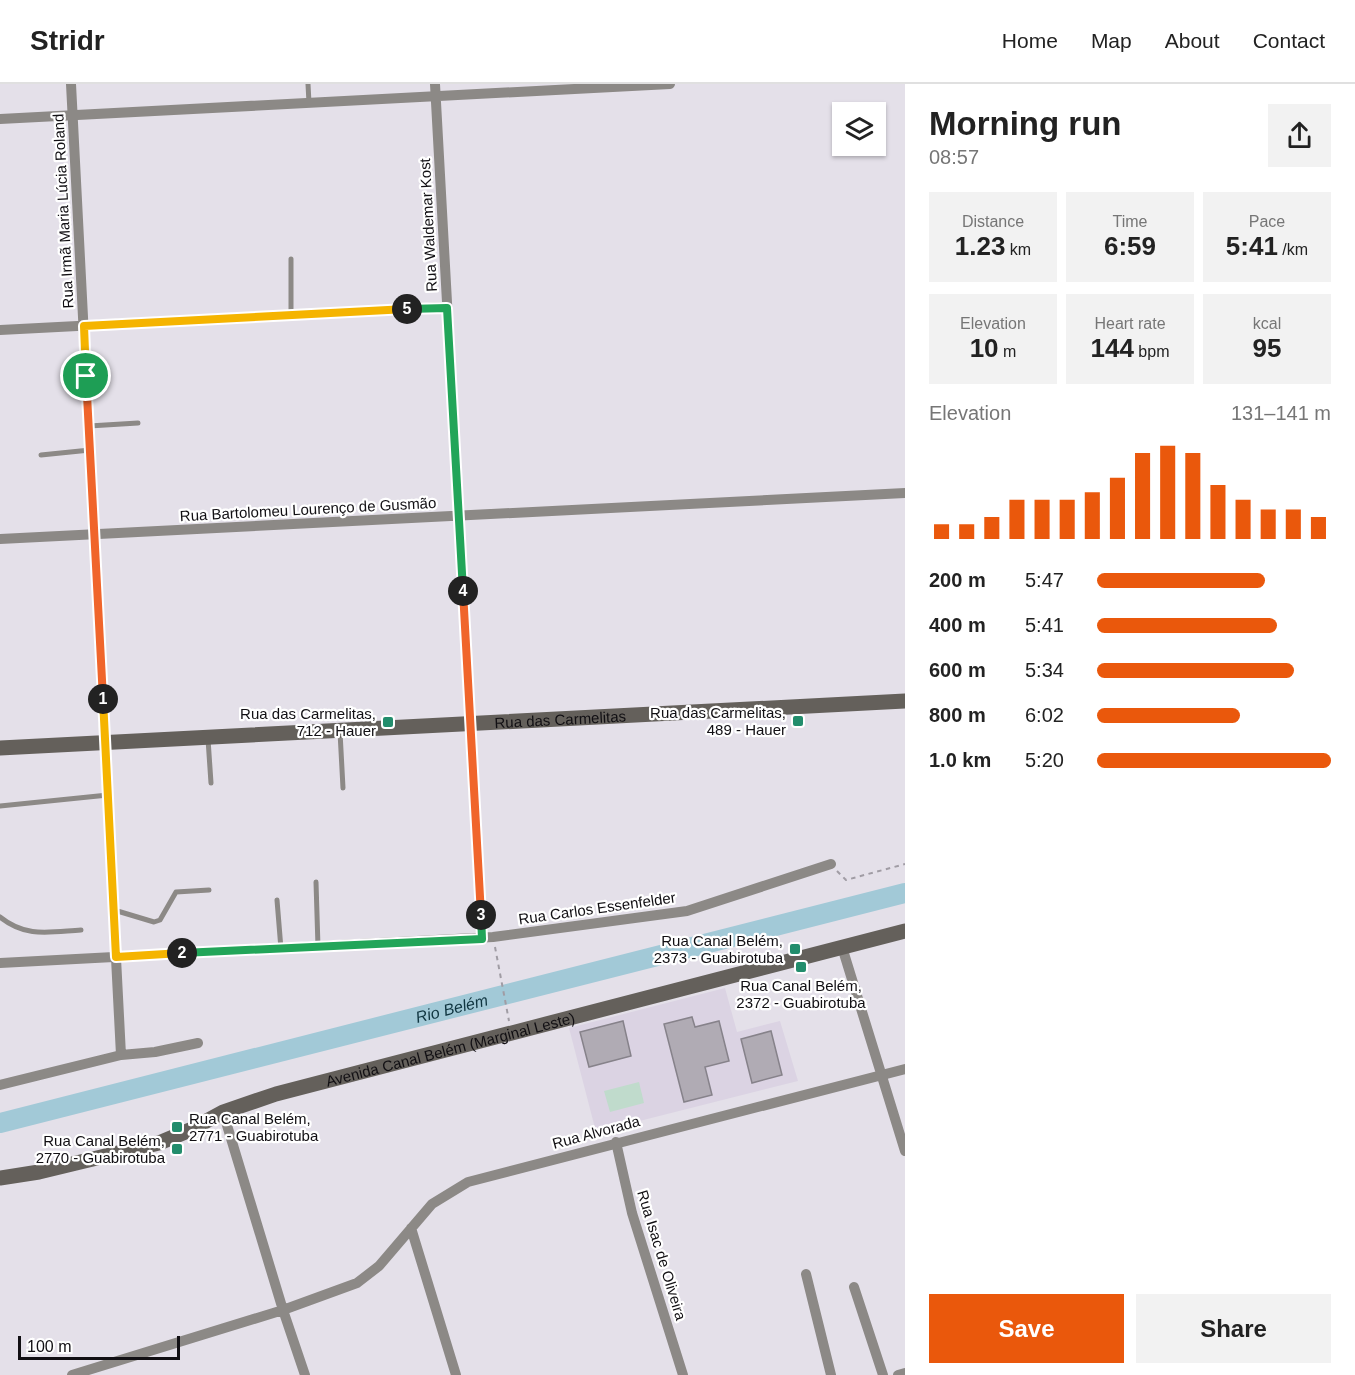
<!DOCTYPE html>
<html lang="en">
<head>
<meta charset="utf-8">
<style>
	:root { --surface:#fff; --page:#f2f2f2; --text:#222; --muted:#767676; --line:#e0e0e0; --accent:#ea580c }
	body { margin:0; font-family:Helvetica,sans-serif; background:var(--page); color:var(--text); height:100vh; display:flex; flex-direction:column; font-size:22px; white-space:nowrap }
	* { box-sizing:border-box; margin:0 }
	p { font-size:20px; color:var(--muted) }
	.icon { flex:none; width:33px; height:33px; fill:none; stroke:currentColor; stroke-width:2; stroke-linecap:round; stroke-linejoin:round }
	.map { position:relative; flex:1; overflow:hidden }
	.panel { display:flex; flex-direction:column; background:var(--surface); width:450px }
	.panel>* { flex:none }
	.tools { position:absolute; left:832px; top:18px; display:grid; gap:12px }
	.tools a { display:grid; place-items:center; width:54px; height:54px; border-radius:0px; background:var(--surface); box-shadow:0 2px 4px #0004; font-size:30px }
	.scale { position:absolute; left:18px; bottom:15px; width:162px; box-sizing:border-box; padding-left:6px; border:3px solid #110f13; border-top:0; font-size:16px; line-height:21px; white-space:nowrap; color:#110f13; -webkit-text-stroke:4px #fff; paint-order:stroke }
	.pin { position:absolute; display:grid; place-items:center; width:51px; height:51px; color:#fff; margin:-26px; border:3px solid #fff; border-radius:50%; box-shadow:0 2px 6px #0007 }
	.km { position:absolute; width:30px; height:30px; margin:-15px; border-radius:50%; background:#222; color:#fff; font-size:16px; line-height:30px; text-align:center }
	.round { display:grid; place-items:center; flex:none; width:63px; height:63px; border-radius:0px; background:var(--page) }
	.headline { display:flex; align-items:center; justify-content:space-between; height:102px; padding:0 24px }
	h1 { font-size:33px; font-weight:700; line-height:45px }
	.figures { display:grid; grid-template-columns:repeat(3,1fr); gap:9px; height:102px; padding:6px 24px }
	.figures div { display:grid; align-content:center; border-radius:0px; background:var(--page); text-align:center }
	.figures b { font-size:26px; font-weight:700 }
	.figures small { font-size:16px; font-weight:400 }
	.figures p { font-size:16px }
	.chart { height:168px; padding:12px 24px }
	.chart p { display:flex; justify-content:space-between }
	.chart svg { width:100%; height:108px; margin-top:6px; stroke:var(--accent); stroke-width:6 }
	.button { display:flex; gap:12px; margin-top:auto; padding:12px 24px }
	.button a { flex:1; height:69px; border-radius:0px; background:var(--accent); color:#fff; font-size:24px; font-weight:700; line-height:69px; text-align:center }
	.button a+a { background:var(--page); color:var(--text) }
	ul { padding:0 24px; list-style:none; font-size:20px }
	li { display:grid; grid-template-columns:96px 72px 1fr; align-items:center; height:45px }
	li i { height:15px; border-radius:8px; background:var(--accent) }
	header { display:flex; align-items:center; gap:36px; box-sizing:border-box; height:84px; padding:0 30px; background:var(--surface); border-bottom:2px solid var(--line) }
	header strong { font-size:28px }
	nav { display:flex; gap:33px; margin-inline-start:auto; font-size:21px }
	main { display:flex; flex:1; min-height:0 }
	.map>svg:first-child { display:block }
</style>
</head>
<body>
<header>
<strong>Stridr</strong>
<nav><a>Home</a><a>Map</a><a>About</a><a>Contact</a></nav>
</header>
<main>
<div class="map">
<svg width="905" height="1291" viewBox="0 0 905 1291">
	<rect width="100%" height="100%" fill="#e4e0e9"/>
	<path fill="#dbd3e3" d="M725,904L737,948L780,937L798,997L596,1048L569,944Z"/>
	<path fill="#c0dbcc" d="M639,998L644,1019L610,1028L604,1007Z"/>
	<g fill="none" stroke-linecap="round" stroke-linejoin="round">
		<path stroke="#a2c9d7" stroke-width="20" id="s1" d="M0,1039L905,809"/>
	</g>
	<path fill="#b0abb4" stroke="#86828a" stroke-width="1.5" d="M692,933L695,943L719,937L729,977L705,983L712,1011L684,1018L664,940Z
		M623,937L631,972L589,983L580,948Z
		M771,947L782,991L752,999L741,955Z"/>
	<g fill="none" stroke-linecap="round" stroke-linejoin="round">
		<path stroke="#a09ca4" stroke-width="2" stroke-dasharray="4.5 4.5" stroke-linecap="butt" d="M837,787L846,796L905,780
			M495,863L509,937"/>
		<path stroke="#8c8986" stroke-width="5" d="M308,0L309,19
			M291,175V231
			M89,342L138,339
			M41,371L90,366
			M340,648L343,704
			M208,655L211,699
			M0,722L108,711
			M316,798L318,863
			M277,816L281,865
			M114,826L154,838L160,836L176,808L209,806
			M0,833C26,854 49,848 81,846"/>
		<path stroke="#8c8986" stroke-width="10" d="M71,0L121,971
			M435,0L482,855
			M0,35L670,0
			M0,246L447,223
			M0,455L905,409
			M842,863L905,1067
			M0,879L493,853L687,827L831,780
			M0,1001L121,971L155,968L198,959
			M223,1028L283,1226L305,1291
			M616,1058L632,1129L683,1291
			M411,1144L456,1291
			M806,1190L831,1291
			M854,1203L883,1291
			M72,1291L283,1226L357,1199L379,1182L432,1120L468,1098L905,985
			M898,1291L905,1289"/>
		<g stroke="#64605b" stroke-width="15">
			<path id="s2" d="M0,664L905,617"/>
			<path id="s3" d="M0,1094L39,1088L159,1059L190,1046L223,1028L276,1010L905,847"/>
		</g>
	</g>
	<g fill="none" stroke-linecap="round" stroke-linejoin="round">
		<defs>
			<path id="split-1" d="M86,292L103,615"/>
			<path id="split-2" d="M103,615L116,873L182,869"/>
			<path id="split-3" d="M182,869L482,855L481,831"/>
			<path id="split-4" d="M463,507L481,831"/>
			<path id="split-5" d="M407,225L447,224L463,507"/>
			<path id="split-6" d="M86,292L84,242L407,225"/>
		</defs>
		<use href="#split-1" stroke="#fff" stroke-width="12"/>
		<use href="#split-2" stroke="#fff" stroke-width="12"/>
		<use href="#split-3" stroke="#fff" stroke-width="12"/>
		<use href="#split-4" stroke="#fff" stroke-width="12"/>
		<use href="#split-5" stroke="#fff" stroke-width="12"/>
		<use href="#split-6" stroke="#fff" stroke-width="12"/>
		<use href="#split-1" stroke="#f0652b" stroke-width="8"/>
		<use href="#split-2" stroke="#f5b400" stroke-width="8"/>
		<use href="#split-3" stroke="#22a559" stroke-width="8"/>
		<use href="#split-4" stroke="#f0652b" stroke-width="8"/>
		<use href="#split-5" stroke="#22a559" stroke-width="8"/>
		<use href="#split-6" stroke="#f5b400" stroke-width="8"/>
	</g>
	<g fill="#228d6c" stroke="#fff" stroke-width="2">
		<rect x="792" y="631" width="12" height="12" rx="3"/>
		<rect x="382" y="632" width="12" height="12" rx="3"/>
		<rect x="789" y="859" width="12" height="12" rx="3"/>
		<rect x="795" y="877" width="12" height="12" rx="3"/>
		<rect x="171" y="1037" width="12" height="12" rx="3"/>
		<rect x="171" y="1059" width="12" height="12" rx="3"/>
	</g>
	<g text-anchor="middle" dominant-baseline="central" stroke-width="4.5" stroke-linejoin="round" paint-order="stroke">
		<g font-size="15" fill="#110f13" stroke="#fff">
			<text transform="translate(63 127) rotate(-93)">Rua Irmã Maria Lúcia Roland</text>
			<text transform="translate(428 141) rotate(-93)">Rua Waldemar Kost</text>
			<text transform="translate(308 425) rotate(-3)">Rua Bartolomeu Lourenço de Gusmão</text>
			<text stroke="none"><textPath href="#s2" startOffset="561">Rua das Carmelitas</textPath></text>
			<text transform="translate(597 824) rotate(-8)">Rua Carlos Essenfelder</text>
			<text stroke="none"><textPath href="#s3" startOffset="470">Avenida Canal Belém (Marginal Leste)</textPath></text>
			<text transform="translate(596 1048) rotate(-15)">Rua Alvorada</text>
			<text transform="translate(662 1171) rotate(73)">Rua Isac de Oliveira</text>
		</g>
		<g font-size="15" fill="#110f13" stroke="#fff" text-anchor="end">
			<text x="786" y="628">Rua das Carmelitas,<tspan x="786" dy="17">489 - Hauer</tspan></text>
			<text x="376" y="629">Rua das Carmelitas,<tspan x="376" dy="17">712 - Hauer</tspan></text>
			<text x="783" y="856">Rua Canal Belém,<tspan x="783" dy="17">2373 - Guabirotuba</tspan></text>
			<text x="801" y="901" text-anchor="middle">Rua Canal Belém,<tspan x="801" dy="17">2372 - Guabirotuba</tspan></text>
			<text x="189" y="1034" text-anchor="start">Rua Canal Belém,<tspan x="189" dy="17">2771 - Guabirotuba</tspan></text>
			<text x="165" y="1056">Rua Canal Belém,<tspan x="165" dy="17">2770 - Guabirotuba</tspan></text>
		</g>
		<g font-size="16" font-style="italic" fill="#103540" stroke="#fff">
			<text stroke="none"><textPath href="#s1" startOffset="466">Rio Belém</textPath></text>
		</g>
	</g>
</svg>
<div class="tools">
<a><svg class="icon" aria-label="layers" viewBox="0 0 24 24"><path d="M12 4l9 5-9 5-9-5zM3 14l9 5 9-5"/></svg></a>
</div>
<div class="scale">100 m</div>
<div class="pin" style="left:86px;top:292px;background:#1e9e55"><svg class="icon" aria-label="arrive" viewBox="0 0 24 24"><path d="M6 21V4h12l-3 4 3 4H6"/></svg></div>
<b class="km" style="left:103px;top:615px">1</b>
<b class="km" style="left:182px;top:869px">2</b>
<b class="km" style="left:481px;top:831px">3</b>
<b class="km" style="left:463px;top:507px">4</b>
<b class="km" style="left:407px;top:225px">5</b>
</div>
<section class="panel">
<div class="headline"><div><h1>Morning run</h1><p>08:57</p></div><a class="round"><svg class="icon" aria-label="share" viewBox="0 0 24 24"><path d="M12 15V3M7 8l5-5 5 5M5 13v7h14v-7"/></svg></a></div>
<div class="figures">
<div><p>Distance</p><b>1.23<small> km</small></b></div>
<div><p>Time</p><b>6:59</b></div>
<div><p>Pace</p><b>5:41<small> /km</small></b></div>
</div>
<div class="figures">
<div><p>Elevation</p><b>10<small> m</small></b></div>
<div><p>Heart rate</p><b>144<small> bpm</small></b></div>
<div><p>kcal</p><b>95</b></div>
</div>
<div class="chart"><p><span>Elevation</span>131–141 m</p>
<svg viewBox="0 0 160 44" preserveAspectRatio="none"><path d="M5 44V38M15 44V38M25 44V35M35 44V28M45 44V28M55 44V28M65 44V25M75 44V19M85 44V9M95 44V6M105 44V9M115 44V22M125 44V28M135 44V32M145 44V32M155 44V35"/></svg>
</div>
<ul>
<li><b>200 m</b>5:47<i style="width:72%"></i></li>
<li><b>400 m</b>5:41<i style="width:77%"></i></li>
<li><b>600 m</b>5:34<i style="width:84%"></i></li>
<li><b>800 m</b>6:02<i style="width:61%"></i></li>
<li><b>1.0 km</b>5:20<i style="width:100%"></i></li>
</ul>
<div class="button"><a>Save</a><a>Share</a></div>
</section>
</main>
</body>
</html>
